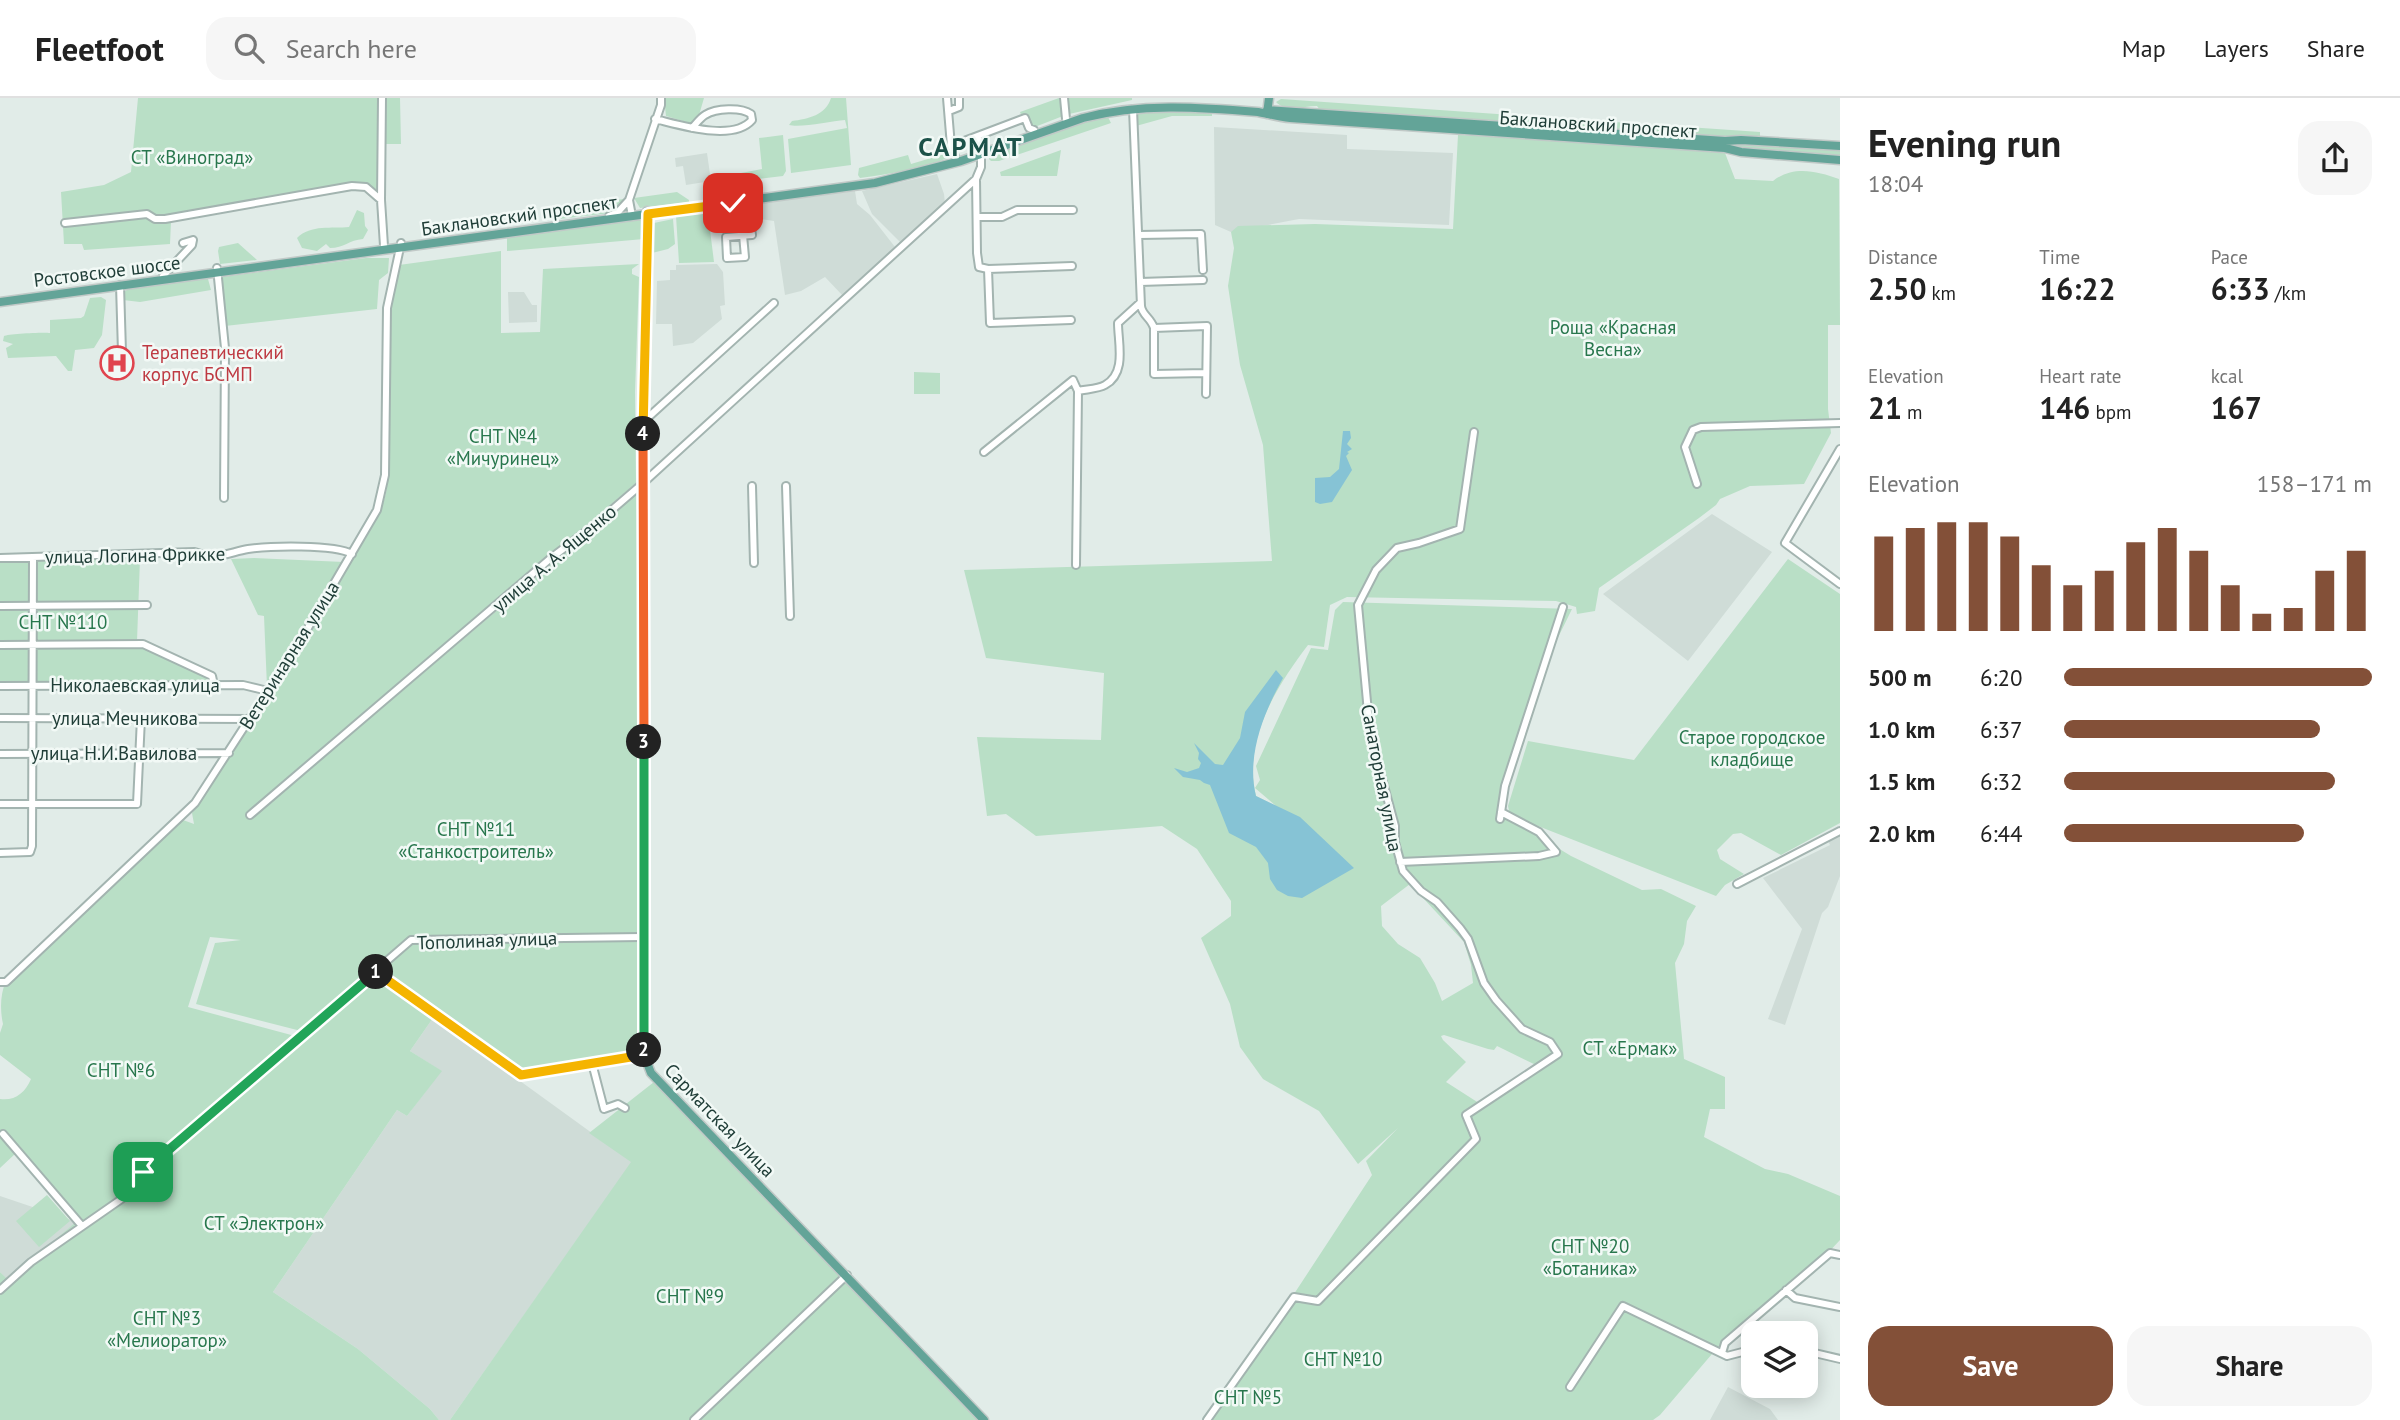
<!DOCTYPE html>
<html lang="en">
<head>
<meta charset="utf-8">
<style>
	:root { --surface:#fff; --page:#f6f6f6; --text:#222; --muted:#767676; --line:#e0e0e0; --accent:#835038 }
	body { margin:0; font-family:"PT Sans",sans-serif; background:var(--page); color:var(--text); height:100vh; display:flex; flex-direction:column; font-size:26px; white-space:nowrap }
	* { box-sizing:border-box; margin:0 }
	p { font-size:23px; color:var(--muted) }
	.icon { flex:none; width:38px; height:38px; fill:none; stroke:currentColor; stroke-width:2; stroke-linecap:round; stroke-linejoin:round }
	.map { position:relative; flex:1; overflow:hidden }
	.panel { display:flex; flex-direction:column; background:var(--surface); width:560px }
	.panel>* { flex:none }
	.tools { position:absolute; left:1741px; top:1223px; display:grid; gap:14px }
	.tools a { display:grid; place-items:center; width:77px; height:77px; border-radius:14px; background:var(--surface); box-shadow:0 4px 18px #0003; font-size:35px }
	.pin { position:absolute; display:grid; place-items:center; width:60px; height:60px; color:#fff; margin:-30px; border-radius:14px; box-shadow:0 4px 10px #0006 }
	.km { position:absolute; width:35px; height:35px; margin:-18px; border-radius:50%; background:#222; color:#fff; font-size:19px; line-height:35px; text-align:center }
	.round { display:grid; place-items:center; flex:none; width:74px; height:74px; border-radius:21px; background:var(--page) }
	.head { display:flex; align-items:center; justify-content:space-between; height:119px; padding:0 28px }
	h1 { font-size:38px; font-weight:700; line-height:52px }
	.figures { display:grid; grid-template-columns:repeat(3,1fr); gap:10px; height:119px; padding:7px 28px }
	.figures div { display:grid; align-content:center }
	.figures b { font-size:30px; font-weight:700 }
	.figures small { font-size:19px; font-weight:400 }
	.figures p { font-size:19px }
	.chart { height:196px; padding:14px 28px }
	.chart p { display:flex; justify-content:space-between }
	.chart svg { width:100%; height:126px; margin-top:7px; stroke:var(--accent); stroke-width:6 }
	.cta { display:flex; gap:14px; margin-top:auto; padding:14px 28px }
	.cta a { flex:1; height:80px; border-radius:21px; background:var(--accent); color:#fff; font-size:28px; font-weight:700; line-height:80px; text-align:center }
	.cta a+a { background:var(--page); color:var(--text) }
	ul { padding:0 28px; list-style:none; font-size:23px }
	li { display:grid; grid-template-columns:112px 84px 1fr; align-items:center; height:52px }
	li i { height:18px; border-radius:9px; background:var(--accent) }
	header { display:flex; align-items:center; gap:42px; box-sizing:border-box; height:98px; padding:0 35px; background:var(--surface); border-bottom:2px solid var(--line) }
	header strong { font-size:33px }
	nav { display:flex; gap:38px; margin-inline-start:auto; font-size:24px }
	.search { width:490px; height:63px; background:var(--page); display:flex; align-items:center; gap:18px; box-sizing:border-box; padding:0 24px; border-radius:21px; color:var(--muted); font-size:26px }
	main { display:flex; flex:1; min-height:0 }
	.map>svg:first-child { display:block }
</style>
</head>
<body>
<header>
<strong>Fleetfoot</strong>
<div class="search"><svg class="icon" aria-label="search" viewBox="0 0 24 24"><circle cx="10" cy="10" r="6"/><path d="M15 15l6 6"/></svg>Search here</div>
<nav><a>Map</a><a>Layers</a><a>Share</a></nav>
</header>
<main>
<div class="map">
<svg width="1840" height="1322" viewBox="0 0 1840 1322">
	<rect width="100%" height="100%" fill="#e1ece8"/>
	<path fill="#cfdcd7" d="M1214,29L1347,37V51L1453,55L1449,127L1299,121L1231,134L1215,127Z
		M707,55L711,83L686,87L683,68L676,69L675,60Z
		M937,76L944,96L945,106L900,144L872,116L862,93Z
		M855,93L857,106L870,117L895,149L844,199L825,179L801,193L785,197L774,123L748,119V107Z
		M717,166L723,174L725,207L720,208L722,221L693,245L673,248L672,226H656L657,183L670,182V172H676V167Z
		M508,194H524L532,207H537V224L509,225Z
		M1712,416L1772,454L1688,563L1603,496Z
		M1840,734V778L1828,809L1822,815L1785,927L1768,921L1802,831L1763,780L1830,747L1827,741Z
		M433,920L632,1064L450,1322H439L430,1311L358,1251L273,1194L397,1012L407,1018L441,973L410,953Z
		M0,1098L77,1124L7,1182L0,1174Z
		M1728,1289L1770,1311L1778,1322H1710Z"/>
	<path fill="#b9dfc6" fill-rule="evenodd" d="M138,0H400L401,46H384V104L366,90L171,123L170,146L84,152L82,146H64L61,94L104,87L131,74Z
		M664,0H704L697,24L693,26L666,18Z
		M831,0H846L851,67L791,75L788,41L847,30L845,22C831,23 801,30 789,27L792,23C808,21 826,17 831,0Z
		M1059,0H1062L1063,18L1027,32L1020,14Z
		M1069,0H1132V2L1069,16Z
		M1281,1L1760,34V41H1727L1320,12L1317,8C1304,8 1287,15 1276,4Z
		M1142,13L1212,14V18H1172L1136,28V17Z
		M1100,18L1108,19L1111,25L999,63H991L989,61L992,56Z
		M783,37L786,73L783,78L742,83L741,75L762,71L759,40Z
		M1458,37L1554,42L1725,55L1735,81L1773,83C1793,67 1817,73 1839,81L1840,227H1828V311L1831,335L1804,386L1750,388L1720,401L1716,407L1699,420L1599,490L1595,513L1577,516L1576,509L1556,503L1347,499L1330,507L1324,549L1308,547C1276,589 1242,643 1256,698L1276,708L1255,690L1260,682L1256,668L1311,550L1328,552L1335,512L1343,504L1572,511L1543,570L1501,698L1509,720L1571,758L1642,792L1661,791L1696,808L1687,823L1684,846L1675,865L1684,961L1725,979V1011H1710L1704,1039L1765,1071L1788,1076L1840,1098V1142L1826,1157L1745,1230L1729,1236L1660,1317L1653,1322H1202L1294,1196L1372,1077L1366,1063L1398,1030L1358,1066L1319,1013L1263,981L1240,949L1230,906L1201,840L1231,818V803L1197,751L1162,728L1036,738L1006,716L987,718L977,639L1101,642L1104,575L986,560L964,472L1272,463L1263,347L1240,267L1228,188L1234,150L1231,134L1238,128L1315,126L1453,131ZM1410,786L1464,844L1471,867L1473,885L1442,903L1435,885L1420,860L1398,846L1382,828L1381,808ZM1444,937L1488,951L1494,952L1497,948L1540,969L1485,1009L1446,984L1466,964L1443,942L1441,938Z
		M1738,45L1840,51V59L1737,50Z
		M1061,52L1057,78H1001L1000,74Z
		M948,55L950,59C922,71 889,76 860,80L858,77L859,70L908,57L911,66Z
		M677,94L689,102V104L640,110L634,100Z
		M624,101L618,111L610,115L559,121L556,109Z
		M747,108L748,119L709,124L714,164L679,165L676,118Z
		M357,112L364,115L365,128L368,132L363,141C349,142 344,150 330,150L326,146L317,153L302,150L297,140C311,126 332,131 349,129Z
		M641,119L645,124L644,141L507,153V137Z
		M673,121L675,146L668,151L652,155L654,125Z
		M238,145L257,162L220,166L218,153L219,149Z
		M501,153V235L540,234L543,171L639,166L632,171V176L639,179L635,294L636,385L249,715H258L637,394L638,953L526,972L505,963L375,868L301,933L196,906L215,845L241,842L210,839L188,909L295,938L180,1043L372,877L433,920L410,953L442,973L407,1018L397,1012L273,1194L358,1251L430,1311L439,1322H0V1174L8,1182L76,1124L16,1055L0,1070V1001C15,1003 25,995 31,981L0,957V935L3,926C0,913 0,896 6,883L82,809L183,722L194,726L192,715C244,636 296,557 344,475C359,449 383,419 387,389L390,204L399,167Z
		M366,160H389L388,175L379,182L377,211L225,228L219,185L222,179Z
		M200,180L208,181L211,192L140,204L123,202V195L128,191Z
		M101,199L106,202L102,237L94,250L75,252L72,273H68L56,258L8,260L6,250L13,246L3,243L4,238C8,236 43,234 50,235V222L81,220L84,218L90,200Z
		M914,274L940,275V296H914Z
		M254,460L344,464L267,589L264,518L258,517L231,461Z
		M140,461L137,543L209,580L207,585L0,586V462Z
		M1788,461L1840,496V725L1781,757L1741,735L1733,736L1717,752L1720,761L1744,776L1725,787L1716,798L1510,717L1508,708L1528,643L1634,662Z
		M654,984L982,1322H450L631,1064L589,1035Z
		M47,1097L70,1123L39,1149L16,1123Z"/>
	<path fill="#86c3d5" d="M1343,333H1350L1351,340L1347,346L1352,351L1347,354L1349,355L1346,358L1352,372L1332,404L1320,406L1315,404V380L1330,379L1339,371Z
		M1276,572L1283,580C1264,614 1246,658 1256,698L1300,719L1354,770L1302,800L1288,798L1277,792L1270,781L1268,765L1256,749L1229,735L1210,687L1204,685L1200,682L1183,679L1174,670L1187,674L1199,670L1201,665L1198,661L1199,655L1194,645L1215,666L1223,667L1240,640L1245,614Z"/>
	<g fill="none" stroke-linecap="round" stroke-linejoin="round">
		<defs>
			<path id="minor" d="M382,0L381,102L384,148
				M947,0L951,48L956,61
				M1064,0L1066,21
				M1133,11L1141,208C1142,217 1151,220 1154,230V276L1206,275
				M949,13L959,9V0
				M655,21C680,27 733,44 752,22L751,16C741,9 716,10 705,17C700,20 696,26 692,30
				M978,38L981,52V69L976,81L977,155L979,169L988,171L1072,168
				M951,48L1025,20L1029,30L1034,32
				M609,118L618,114L629,102
				M632,118L629,102L661,7V0
				M977,119H1002L1017,112H1073
				M65,125L147,116L155,121H165L352,88L366,89L381,102
				M743,137L745,159L727,160L726,139L752,137L747,103
				M1139,137L1201,136L1203,172
				M217,170L225,250L224,400
				M988,171L990,225L1071,222
				M163,178L192,147L193,142L183,145
				M1140,184L1203,182
				M120,187L122,254
				M1154,230L1207,228L1206,296
				M643,324L774,205
				M1840,351L1785,445L1840,486
				M984,354L1073,282L1078,293
				M1697,386L1685,349L1693,332L1701,329L1840,325
				M752,388L754,465
				M786,388L790,518
				M0,460L194,454C199,455 205,458 210,458C223,459 235,453 248,451C269,448 334,446 352,456
				M1076,467L1078,293C1087,291 1098,291 1105,287C1127,275 1118,245 1118,225L1140,205
				M0,508L147,507
				M0,547L143,546L212,578L214,587
				M0,588L243,587L268,593
				M0,620L251,621
				M0,656L229,655
				M0,706H137L141,620
				M250,717L551,460L592,429L642,386L976,81
				M1500,721L1505,688L1563,509
				M0,755L30,754L32,748L33,459
				M1400,764L1539,758L1556,754L1539,734L1501,714
				M1737,786L1840,733
				M375,873L521,977L644,957
				M0,884H6L195,705L305,535L377,412L385,377L387,210L401,145
				M592,965L604,1011L618,1006L625,1010
				M3,1036L82,1128
				M0,1192L31,1164L133,1093L143,1074L411,842L642,839
				M1786,1192L1795,1200L1840,1209
				M1806,1253L1840,1261
				M1722,1255L1725,1245L1830,1155L1840,1157
				M1570,1289L1623,1208L1727,1258L1754,1251
				M694,1322L847,1177
				M1207,1322L1294,1199L1318,1203L1476,1041L1466,1017L1558,956L1550,944L1522,931L1496,902L1484,885L1468,841L1460,830L1437,804L1421,793L1403,773L1395,744V728L1375,655L1369,625L1358,507L1376,472L1397,450L1419,445L1460,431L1474,334"/>
			<path id="major" d="M1267,12L1725,43L1741,42L1840,48
				M1267,16L1269,0
				M647,113L648,170L642,386L644,957L651,975L984,1322
				M0,204L875,85L961,63L1083,20C1140,5 1199,9 1258,14C1269,16 1279,19 1290,20L1725,50L1741,54L1840,62"/>
		</defs>
		<use href="#minor" stroke="#a3b4b0" stroke-width="10"/>
		<use href="#major" stroke="#c1c9c7" stroke-width="11"/>
		<use href="#minor" stroke="#fff" stroke-width="6"/>
		<use href="#major" stroke="#63a498" stroke-width="8"/>
	</g>
	<g fill="none" stroke-linecap="round" stroke-linejoin="round">
		<defs>
			<path id="split-1" d="M143,1074L376,874"/>
			<path id="split-2" d="M376,874L521,977L643,957L644,952"/>
			<path id="split-3" d="M644,644V952"/>
			<path id="split-4" d="M643,336L644,644"/>
			<path id="split-5" d="M643,336L648,116L733,105"/>
		</defs>
		<use href="#split-1" stroke="#fff" stroke-width="14"/>
		<use href="#split-2" stroke="#fff" stroke-width="14"/>
		<use href="#split-3" stroke="#fff" stroke-width="14"/>
		<use href="#split-4" stroke="#fff" stroke-width="14"/>
		<use href="#split-5" stroke="#fff" stroke-width="14"/>
		<use href="#split-1" stroke="#22a559" stroke-width="9"/>
		<use href="#split-2" stroke="#f5b400" stroke-width="9"/>
		<use href="#split-3" stroke="#22a559" stroke-width="9"/>
		<use href="#split-4" stroke="#f0652b" stroke-width="9"/>
		<use href="#split-5" stroke="#f5b400" stroke-width="9"/>
	</g>
	<defs>
		<symbol id="hospital-ring" viewBox="-11 -11 22 22"><circle r="9.5" fill="#f2f9f6" stroke="#e0444e" stroke-width="1.5"/><path d="M-5-5h3v3.5h4V-5h3V5h-3V1.5h-4V5h-3Z" fill="#e0444e"/></symbol>
	</defs>
	<g fill-rule="evenodd">
		<use href="#hospital-ring" x="98" y="246" width="38" height="38"/>
	</g>
	<g text-anchor="middle" dominant-baseline="central" stroke-width="5" stroke-linejoin="round" paint-order="stroke">
		<g font-size="19" fill="#203e38" stroke="#f2f9f6">
			<text transform="translate(1598 26) rotate(4)">Баклановский проспект</text>
			<text transform="translate(519 117) rotate(-8)">Баклановский проспект</text>
			<text transform="translate(107 173) rotate(-7)">Ростовское шоссе</text>
			<text transform="translate(135 457) rotate(-1)">улица Логина Фрикке</text>
			<text transform="translate(554 460) rotate(-40)">улица А. А. Ященко</text>
			<text transform="translate(289 557) rotate(-58)">Ветеринарная улица</text>
			<text x="135" y="587">Николаевская улица</text>
			<text x="125" y="620">улица Мечникова</text>
			<text x="114" y="655">улица Н.И.Вавилова</text>
			<text transform="translate(1382 680) rotate(79)">Санаторная улица</text>
			<text transform="translate(487 842) rotate(-2)">Тополиная улица</text>
			<text transform="translate(720 1022) rotate(46)">Сарматская улица</text>
		</g>
		<g font-size="19" fill="#28774d" stroke="#f2f9f6">
			<text x="192" y="59">СТ «Виноград»</text>
			<text x="1613" y="229">Роща «Красная<tspan x="1613" dy="22">Весна»</tspan></text>
			<text x="503" y="338">СНТ №4<tspan x="503" dy="22">«Мичуринец»</tspan></text>
			<text x="63" y="524">СНТ №110</text>
			<text x="1752" y="639">Старое городское<tspan x="1752" dy="22">кладбище</tspan></text>
			<text x="476" y="731">СНТ №11<tspan x="476" dy="22">«Станкостроитель»</tspan></text>
			<text x="1630" y="950">СТ «Ермак»</text>
			<text x="121" y="972">СНТ №6</text>
			<text x="264" y="1125">СТ «Электрон»</text>
			<text x="1590" y="1148">СНТ №20<tspan x="1590" dy="22">«Ботаника»</tspan></text>
			<text x="690" y="1198">СНТ №9</text>
			<text x="167" y="1220">СНТ №3<tspan x="167" dy="22">«Мелиоратор»</tspan></text>
			<text x="1343" y="1261">СНТ №10</text>
			<text x="1248" y="1299">СНТ №5</text>
		</g>
		<g font-size="19" fill="#be3a42" stroke="#f2f9f6" text-anchor="start">
			<text x="142" y="254">Терапевтический<tspan x="142" dy="22">корпус БСМП</tspan></text>
		</g>
		<g font-size="26" font-weight="bold" letter-spacing="2" fill="#1b5148" stroke="#f2f9f6">
			<text x="971" y="48">САРМАТ</text>
		</g>
	</g>
</svg>
<div class="tools">
<a><svg class="icon" aria-label="layers" viewBox="0 0 24 24"><path d="M12 4l9 5-9 5-9-5zM3 14l9 5 9-5"/></svg></a>
</div>
<div class="pin" style="left:143px;top:1074px;background:#1e9e55"><svg class="icon" aria-label="arrive" viewBox="0 0 24 24"><path d="M6 21V4h12l-3 4 3 4H6"/></svg></div>
<div class="pin" style="left:733px;top:105px;background:#d93025"><svg class="icon" aria-label="check" viewBox="0 0 24 24"><path d="M5 12l5 5 9-10"/></svg></div>
<b class="km" style="left:376px;top:874px">1</b>
<b class="km" style="left:644px;top:952px">2</b>
<b class="km" style="left:644px;top:644px">3</b>
<b class="km" style="left:643px;top:336px">4</b>
</div>
<section class="panel">
<div class="head"><div><h1>Evening run</h1><p>18:04</p></div><a class="round"><svg class="icon" aria-label="share" viewBox="0 0 24 24"><path d="M12 15V3M7 8l5-5 5 5M5 13v7h14v-7"/></svg></a></div>
<div class="figures">
<div><p>Distance</p><b>2.50<small> km</small></b></div>
<div><p>Time</p><b>16:22</b></div>
<div><p>Pace</p><b>6:33<small> /km</small></b></div>
</div>
<div class="figures">
<div><p>Elevation</p><b>21<small> m</small></b></div>
<div><p>Heart rate</p><b>146<small> bpm</small></b></div>
<div><p>kcal</p><b>167</b></div>
</div>
<div class="chart"><p><span>Elevation</span>158–171 m</p>
<svg viewBox="0 0 160 44" preserveAspectRatio="none"><path d="M5 44V11M15 44V8M25 44V6M35 44V6M45 44V11M55 44V21M65 44V28M75 44V23M85 44V13M95 44V8M105 44V16M115 44V28M125 44V38M135 44V36M145 44V23M155 44V16"/></svg>
</div>
<ul>
<li><b>500 m</b>6:20<i style="width:100%"></i></li>
<li><b>1.0 km</b>6:37<i style="width:83%"></i></li>
<li><b>1.5 km</b>6:32<i style="width:88%"></i></li>
<li><b>2.0 km</b>6:44<i style="width:78%"></i></li>
</ul>
<div class="cta"><a>Save</a><a>Share</a></div>
</section>
</main>
</body>
</html>
